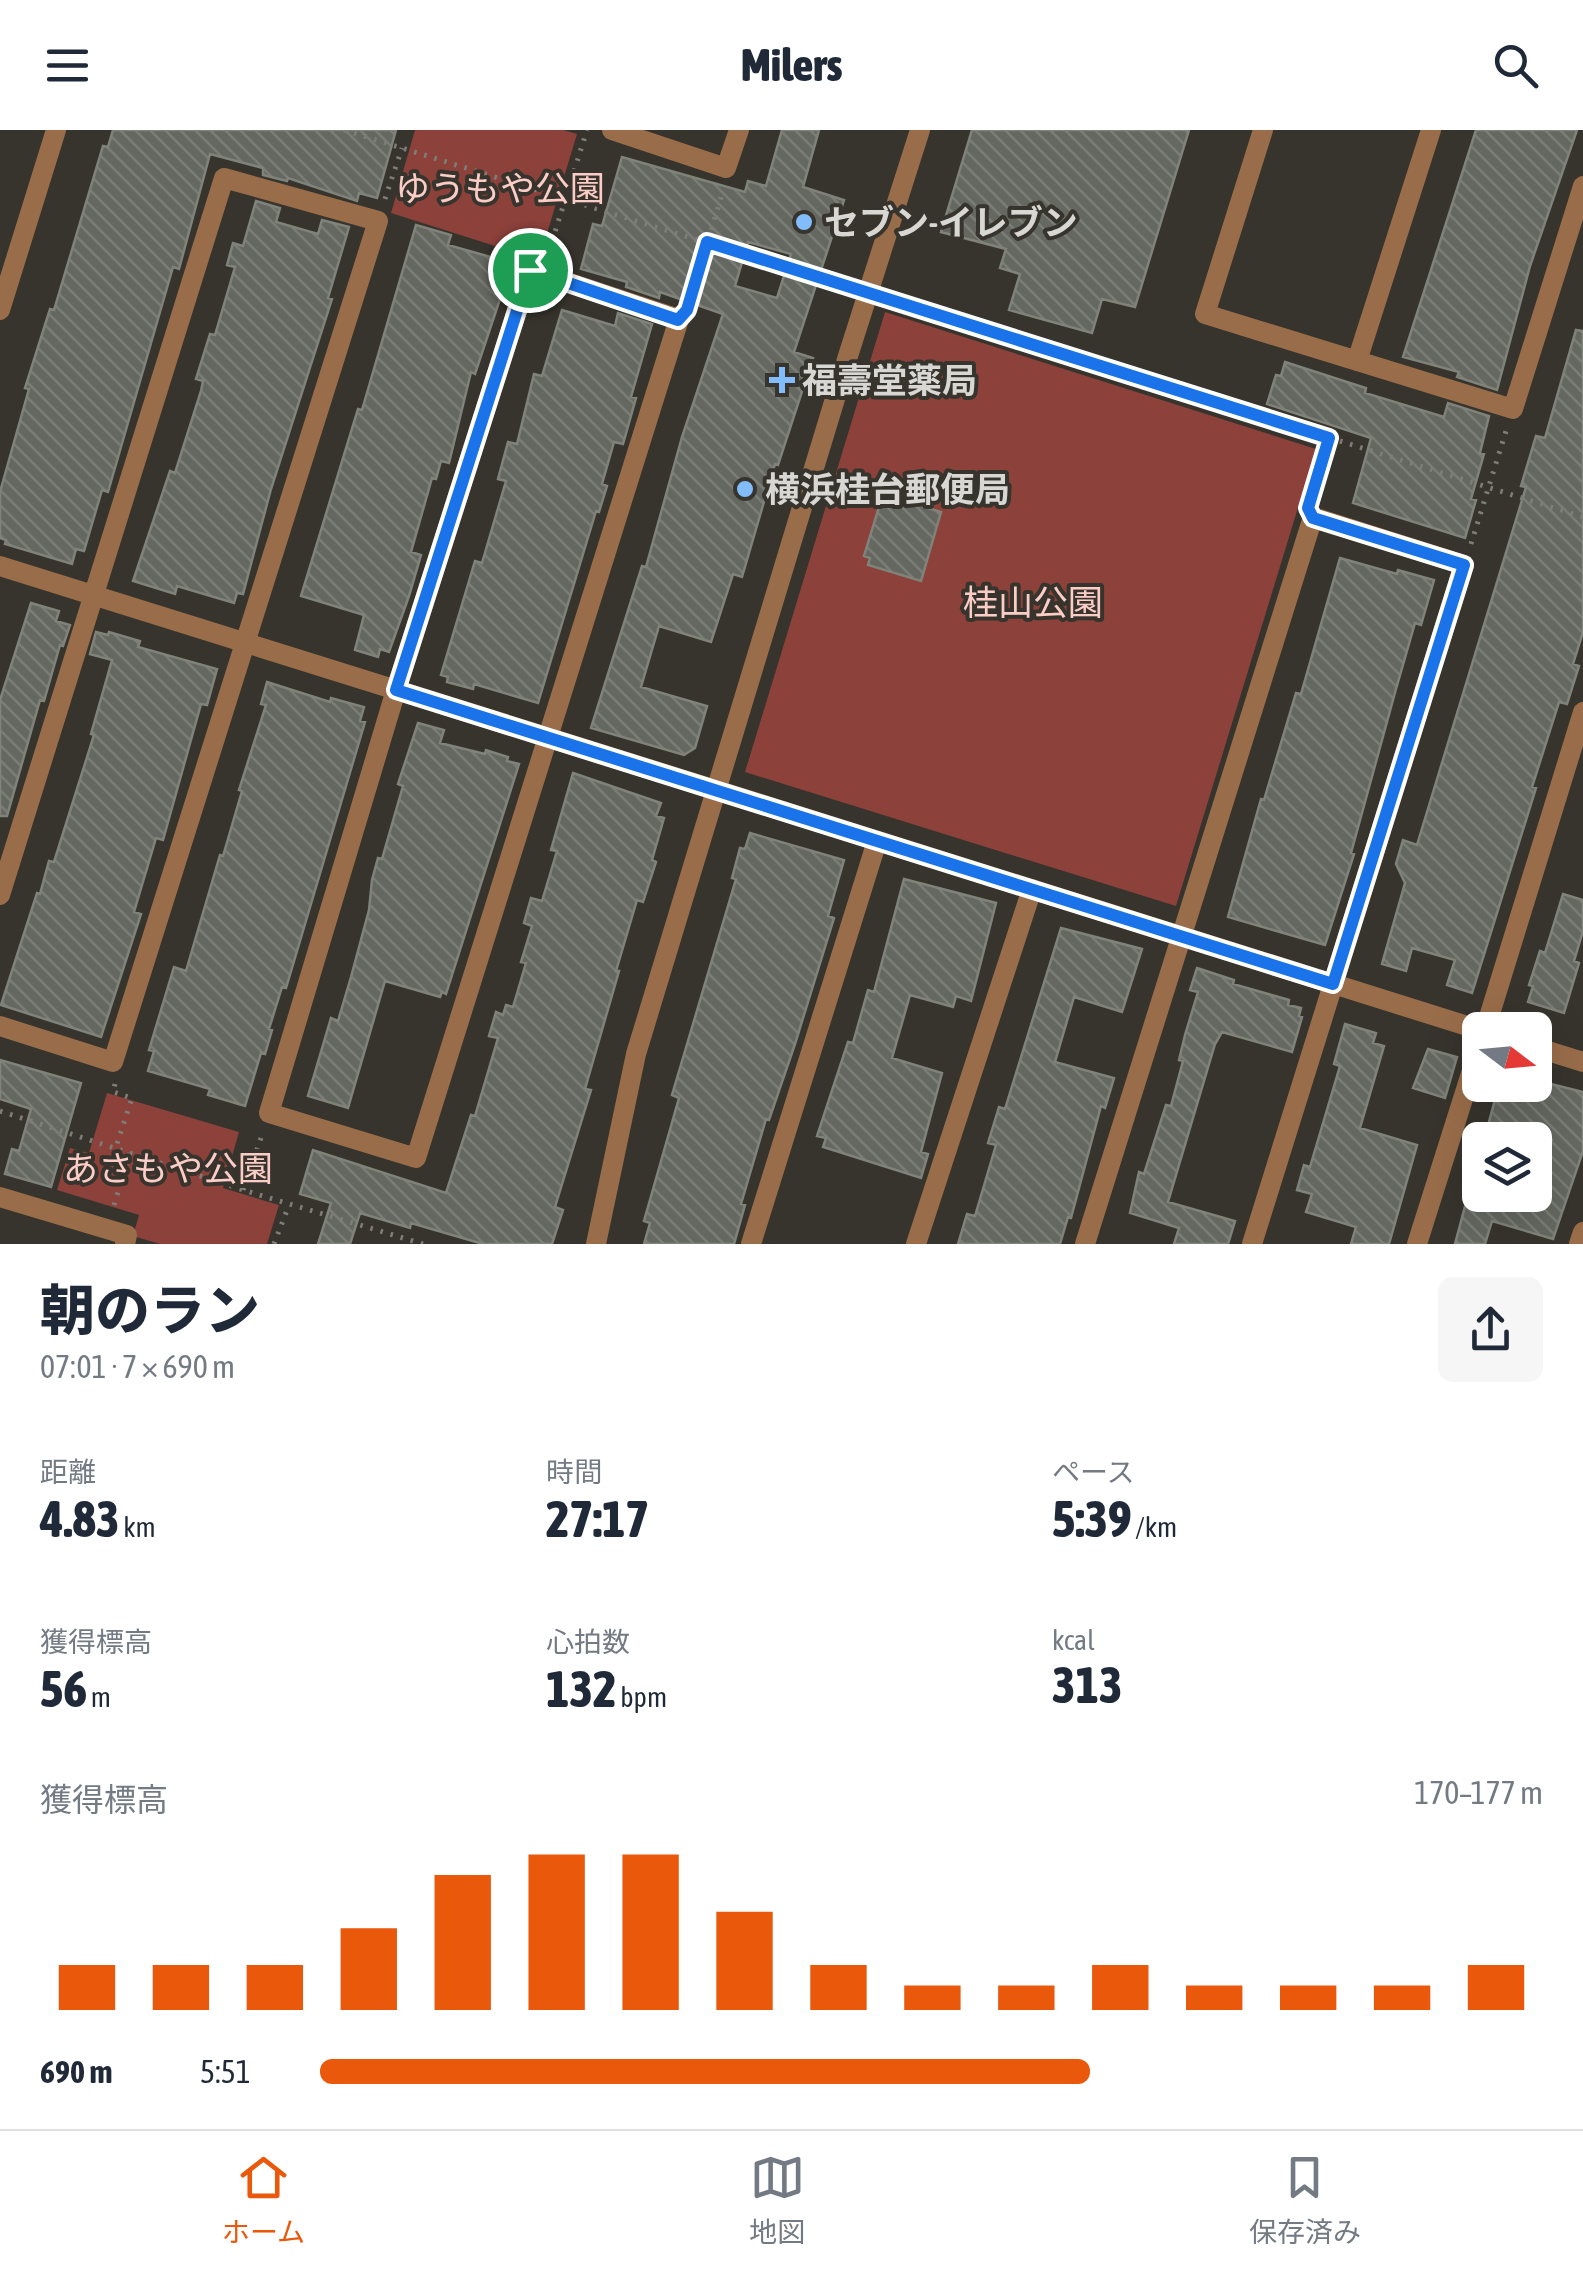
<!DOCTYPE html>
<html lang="ja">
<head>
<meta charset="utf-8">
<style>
	:root { --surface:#fff; --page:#f6f6f7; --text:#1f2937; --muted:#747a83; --line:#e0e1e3; --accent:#ea580c }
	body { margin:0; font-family:"Asap Condensed","Noto Sans JP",sans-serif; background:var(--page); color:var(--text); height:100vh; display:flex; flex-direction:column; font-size:38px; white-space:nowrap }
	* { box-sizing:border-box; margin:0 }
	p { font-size:32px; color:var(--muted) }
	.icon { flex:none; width:55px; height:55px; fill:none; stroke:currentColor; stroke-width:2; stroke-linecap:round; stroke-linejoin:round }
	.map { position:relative; height:1114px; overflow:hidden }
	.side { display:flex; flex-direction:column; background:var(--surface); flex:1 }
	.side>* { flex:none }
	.needle { width:65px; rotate:106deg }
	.tools { position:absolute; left:1462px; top:882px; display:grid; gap:20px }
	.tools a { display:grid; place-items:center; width:90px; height:90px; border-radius:15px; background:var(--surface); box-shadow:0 10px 40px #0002; font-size:50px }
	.pin { position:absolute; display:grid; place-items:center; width:85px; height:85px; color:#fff; margin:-42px; border:5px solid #fff; border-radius:50%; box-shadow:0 2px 10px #0007 }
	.round { display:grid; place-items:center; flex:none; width:105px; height:105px; border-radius:15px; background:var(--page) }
	.overview { display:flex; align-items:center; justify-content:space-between; height:170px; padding:0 40px }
	h1 { font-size:55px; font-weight:800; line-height:75px }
	.metrics { display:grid; grid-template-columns:repeat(3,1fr); gap:15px; height:170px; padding:10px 40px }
	.metrics div { display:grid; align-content:center }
	.metrics b { font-size:50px; font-weight:800 }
	.metrics small { font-size:28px; font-weight:400 }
	.metrics p { font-size:28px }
	.chart { height:280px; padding:20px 40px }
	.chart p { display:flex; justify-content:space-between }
	.chart svg { width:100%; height:180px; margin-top:10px; stroke:var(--accent); stroke-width:6 }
	ul { padding:0 40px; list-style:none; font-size:32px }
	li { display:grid; grid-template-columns:160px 120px 1fr; align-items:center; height:75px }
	li i { height:25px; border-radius:12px; background:var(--accent) }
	header { display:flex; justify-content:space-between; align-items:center; height:130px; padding:0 40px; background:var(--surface); font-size:45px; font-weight:800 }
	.dock { display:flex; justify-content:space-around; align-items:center; height:140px; border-top:2px solid var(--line); background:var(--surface); font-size:28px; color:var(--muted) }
	.dock a { display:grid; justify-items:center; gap:5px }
	.dock .on { color:var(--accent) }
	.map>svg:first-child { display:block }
</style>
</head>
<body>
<header><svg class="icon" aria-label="menu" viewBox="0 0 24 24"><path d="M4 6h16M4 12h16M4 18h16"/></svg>Milers<svg class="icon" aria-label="search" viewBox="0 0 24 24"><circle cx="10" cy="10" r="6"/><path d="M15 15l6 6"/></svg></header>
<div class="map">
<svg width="1583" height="1114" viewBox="0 0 1583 1114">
	<defs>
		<pattern id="building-back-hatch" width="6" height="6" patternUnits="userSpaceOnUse" patternTransform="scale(2.5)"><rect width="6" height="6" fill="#656860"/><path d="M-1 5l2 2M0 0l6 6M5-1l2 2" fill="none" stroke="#7a7d76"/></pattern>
	</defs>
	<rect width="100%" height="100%" fill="#36342c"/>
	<path fill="#8c413b" d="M415,0H563L577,4L539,130L391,83Z
		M885,182L1316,319L1176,776L745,642Z
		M107,963L239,1002L223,1058L279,1075L267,1114H160L133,1106L139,1085L57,1060L70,1018L89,1023Z"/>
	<path fill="url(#building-back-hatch)" stroke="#80837a" stroke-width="2.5" fill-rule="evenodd" d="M113,0H396L377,68L359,63L357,71L288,48L287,51L263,45V38L210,24L179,139L173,137L108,362L102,360L84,421L76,419L72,434L5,414L6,410L0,408V362L29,259L25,258L50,179L54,180L103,16L108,17Z
		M782,0H819L803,57L844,70L794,222L813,228L778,335L775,334L742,447L733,444L711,512L659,496L641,557L707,576L695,618L684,625L591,598L642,436L646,437L682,307L723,184L660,162L659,168L626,157L627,152L581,139L593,94L602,96L622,27L745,62L748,51L766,56ZM748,112L791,124L777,168L735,156Z
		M972,0H1189L1135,177L1102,169L1092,203L1009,180L1020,144L1000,138L1006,119L941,102Z
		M1476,0H1577L1530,136L1497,260L1457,247L1459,242L1403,227Z
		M256,71L280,78L276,92L318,104L322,90L349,97L328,168L332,169L271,359L243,464L237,463L234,473L177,456L175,464L133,451L170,341L175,343L201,261L203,251L196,249L210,204L215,205L235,137L227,135L233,113L243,116Z
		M416,95L451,105L448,115L512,133L475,244L471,242L449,333L441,331L436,349L432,348L411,422L421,425L409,466L389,522L380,519L378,527L355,520L364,485L301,466L358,279L362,280Z
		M562,180L615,196L618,183L652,194L631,267L636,268L623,314L614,312L602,354L607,356L599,382L596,381L538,573L474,554L473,559L447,552L448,547L441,545L475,431L482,433L506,351L498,349L508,312L517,314L534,244L542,246Z
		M1576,200L1583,201V502L1573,534L1579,536L1567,574L1559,572L1532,657L1536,658L1472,863L1447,855L1455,830L1412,818L1406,841L1382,834L1405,753L1396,734L1403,710L1417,715L1526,357L1521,356L1536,306L1545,308Z
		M1285,232L1366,258L1365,263L1444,287L1448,273L1489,286L1480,323L1484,324L1471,369L1476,370L1465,408L1353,373L1371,308L1267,274L1276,245L1281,246Z
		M883,364L941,382L921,451L868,435L870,428L864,426Z
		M1340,428L1397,444L1398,440L1434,450L1421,495L1415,493L1396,559L1351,723L1354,724L1325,815L1228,787L1261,669L1264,670L1296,563L1301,564Z
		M31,473L59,481L56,491L70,495L63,516L60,515L44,571L40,570L7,686H0V570Z
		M96,502L108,505L109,502L140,511L138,517L217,539L207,575L201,574L163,710L156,708L134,782L141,784L101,907L1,875L37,763L40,764L49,731L54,732L94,605L91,604L112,530L90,524Z
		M267,552L330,572L331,568L364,577L360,591L365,592L286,858L282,857L269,899L272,900L265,924L261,923L245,976L208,965L210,959L148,941L154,921L149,920L174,837L186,841L220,725L223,726L242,661L239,660L266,575L261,574Z
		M418,593L444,600L440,613L485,624L486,620L508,627L507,631L519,634L446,864L442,862L440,867L385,851L348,978L308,966L331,888L338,891L351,847L369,780L372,750L378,728L382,729L403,656L398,654Z
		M573,643L661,673L656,686L664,688L652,730L656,732L643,772L637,770L616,841H619L585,959L591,960L555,1077L563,1080L552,1114H483L411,1093L410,1098L360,1083L350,1114H318L331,1073L300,1064L313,1020L446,1063L471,985L475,986L498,908L489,906L496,882L503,885L506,875L513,877L526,833L521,832L532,796L524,793L531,768L542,771L557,721L551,720Z
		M750,703L844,730L828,786L834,788L795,914L769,990L766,989L741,1074L745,1075L734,1114H644L650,1093L644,1091L679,968L672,965L736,749L732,748L740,718L745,719Z
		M904,749L996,773L971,871L956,866L953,877L910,865L892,928L942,943L921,1022L928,1024L921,1048L823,1017L826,1008L817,1006L848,912L853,913L868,860L874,862Z
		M1563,764L1583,770V801L1574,831L1579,833L1564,883L1528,872L1533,856L1529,855L1540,821L1545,823Z
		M1061,798L1142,819L1122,882L1074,867L1055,932L1114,948L1105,978L1101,976L1071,1088L1068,1087L1060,1114H958L967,1084L975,1086L996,1015L988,1013L999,977L1005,979Z
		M1197,838L1234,850L1233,854L1289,870L1288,875L1301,878L1299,886L1302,887L1292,922L1222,902L1215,914L1168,1072L1235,1091L1228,1114H1174L1179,1098L1130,1083L1139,1042L1144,1044L1166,975L1171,976L1183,931L1179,930L1185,905L1198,862L1190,860Z
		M1345,894L1376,903L1373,913L1384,916L1360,998L1417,1015L1389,1114H1351L1356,1097L1306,1082L1312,1064L1297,1060L1304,1035L1310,1037L1340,936L1334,934Z
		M1428,919L1457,927L1445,968L1413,958Z
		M0,930L81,953L51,1057L5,1044L12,1019L19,1021L31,979L0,969Z
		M1535,950L1583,962V1021L1553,1109L1492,1091L1485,1114H1455L1468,1065H1536L1552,1010H1484L1499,955H1535Z"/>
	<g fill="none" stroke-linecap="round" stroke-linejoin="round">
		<path stroke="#7f7d77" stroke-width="5" stroke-dasharray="2.5 8" stroke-linecap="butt" d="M344,0L845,156
			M385,69L402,18
			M549,121L587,0
			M690,170L723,61
			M889,170L1583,387
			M1313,363L1329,308
			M1471,414L1506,301
			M115,954L113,962L132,968L116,1017
			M0,981L243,1060L423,1114
			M243,1060L262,1005
			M114,1075L130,1023
			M274,1114L289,1075"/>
		<path stroke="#996d4a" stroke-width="20" d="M612,0L726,38L739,0
			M1263,0L1205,184L1513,279L1583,56
			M530,140L679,189L416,1028L269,983L396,560Z
			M0,180L56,0
			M1357,231L1431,0
			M0,436L716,660
			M0,765L224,48L378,91L113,932L0,896
			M1485,900L1583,582
			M0,1067L127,1105L125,1114
			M751,1114L877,711
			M916,1114L1032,759
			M1085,1114L1313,387L1464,435L1252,1114
			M1417,1114L1480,915
			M1579,1114L1583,1102"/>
		<path stroke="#996d4a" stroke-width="20" d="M716,660L1480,900
			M1535,917L1583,932
			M596,1114L636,924L848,226L920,0"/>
	</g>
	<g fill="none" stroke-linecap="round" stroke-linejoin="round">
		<defs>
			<path id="route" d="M707,112L1329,308L1308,378L1313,388L1464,435L1333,854L396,560L530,140L678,190L687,180Z"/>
		</defs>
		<use href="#route" stroke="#fff" stroke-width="20"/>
		<use href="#route" stroke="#1a73e8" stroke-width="12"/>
	</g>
	<g fill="#82bcfa" stroke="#36342c" stroke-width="4">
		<circle cx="804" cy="92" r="10"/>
		<path d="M777 235h10v10h10v10h-10v10h-10v-10h-10v-10h10z"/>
		<circle cx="745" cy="359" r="10"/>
	</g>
	<g text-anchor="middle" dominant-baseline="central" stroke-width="8" stroke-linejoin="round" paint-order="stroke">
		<g font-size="35" fill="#fccdc7" stroke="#36342c">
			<text x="500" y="58">ゆうもや公園</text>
			<text x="1033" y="472">桂山公園</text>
			<text x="168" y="1038">あさもや公園</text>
		</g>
		<g font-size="35" font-weight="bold" fill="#d9d7d3" stroke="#36342c" text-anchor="start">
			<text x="824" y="92">セブン-イレブン</text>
			<text x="802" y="250">福壽堂薬局</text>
			<text x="765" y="359">横浜桂台郵便局</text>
		</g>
	</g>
</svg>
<div class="tools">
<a><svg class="needle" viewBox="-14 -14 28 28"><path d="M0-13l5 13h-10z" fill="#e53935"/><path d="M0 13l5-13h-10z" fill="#747a83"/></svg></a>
<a><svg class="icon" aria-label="layers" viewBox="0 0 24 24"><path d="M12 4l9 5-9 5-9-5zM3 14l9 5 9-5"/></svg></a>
</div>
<div class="pin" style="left:530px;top:140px;background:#1e9e55"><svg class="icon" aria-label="arrive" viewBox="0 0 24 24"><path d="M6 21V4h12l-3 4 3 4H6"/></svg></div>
</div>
<section class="side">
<div class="overview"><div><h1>朝のラン</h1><p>07:01 · 7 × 690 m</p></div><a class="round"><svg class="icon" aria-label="share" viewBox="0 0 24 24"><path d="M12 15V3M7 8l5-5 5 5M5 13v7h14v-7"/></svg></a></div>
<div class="metrics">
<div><p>距離</p><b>4.83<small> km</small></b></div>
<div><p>時間</p><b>27:17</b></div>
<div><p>ペース</p><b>5:39<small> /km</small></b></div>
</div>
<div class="metrics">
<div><p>獲得標高</p><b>56<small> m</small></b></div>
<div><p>心拍数</p><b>132<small> bpm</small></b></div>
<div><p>kcal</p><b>313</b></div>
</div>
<div class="chart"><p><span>獲得標高</span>170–177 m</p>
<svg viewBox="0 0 160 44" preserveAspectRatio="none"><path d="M5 44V33M15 44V33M25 44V33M35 44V24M45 44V11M55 44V6M65 44V6M75 44V20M85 44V33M95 44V38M105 44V38M115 44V33M125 44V38M135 44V38M145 44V38M155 44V33"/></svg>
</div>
<ul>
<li><b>690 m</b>5:51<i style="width:63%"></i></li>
</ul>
</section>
<nav class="dock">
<a class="on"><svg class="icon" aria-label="home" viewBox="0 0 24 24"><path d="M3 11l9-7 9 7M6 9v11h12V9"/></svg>ホーム</a>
<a><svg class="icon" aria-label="map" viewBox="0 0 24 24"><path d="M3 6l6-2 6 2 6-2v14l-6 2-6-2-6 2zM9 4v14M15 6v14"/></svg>地図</a>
<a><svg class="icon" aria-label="saved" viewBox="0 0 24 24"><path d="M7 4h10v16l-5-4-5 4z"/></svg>保存済み</a>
</nav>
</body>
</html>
